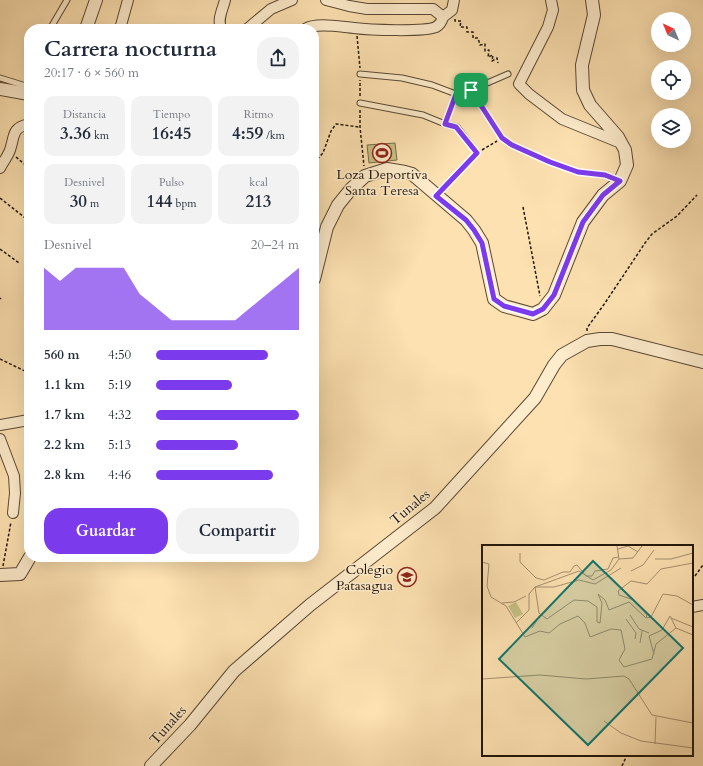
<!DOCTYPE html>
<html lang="es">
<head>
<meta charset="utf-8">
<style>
	:root { --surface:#fff; --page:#f2f2f3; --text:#1f2937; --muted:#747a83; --accent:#7c3aed }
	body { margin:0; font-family:Cardo,serif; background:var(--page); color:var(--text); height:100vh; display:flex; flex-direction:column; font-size:15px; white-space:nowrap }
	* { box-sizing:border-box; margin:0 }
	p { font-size:13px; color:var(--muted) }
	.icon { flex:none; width:22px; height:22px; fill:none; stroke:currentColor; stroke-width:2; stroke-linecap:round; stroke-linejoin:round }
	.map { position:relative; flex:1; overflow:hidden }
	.drawer { position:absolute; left:24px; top:24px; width:295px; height:538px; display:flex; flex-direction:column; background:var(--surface); border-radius:16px; box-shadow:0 4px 16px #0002 }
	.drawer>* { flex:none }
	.needle { width:26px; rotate:316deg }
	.buttons { position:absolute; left:651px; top:12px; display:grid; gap:8px }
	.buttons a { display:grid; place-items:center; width:40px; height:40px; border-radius:50%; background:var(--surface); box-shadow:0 4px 16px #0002; font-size:20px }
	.pin { position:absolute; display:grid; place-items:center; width:34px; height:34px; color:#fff; margin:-17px; border-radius:8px; box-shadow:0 2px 6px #0006 }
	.round { display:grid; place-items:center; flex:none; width:42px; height:42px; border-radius:16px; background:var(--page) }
	.overview { display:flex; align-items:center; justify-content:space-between; height:68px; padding:0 20px }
	h1 { font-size:22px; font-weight:600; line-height:30px }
	.metrics { display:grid; grid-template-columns:repeat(3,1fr); gap:6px; height:68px; padding:4px 20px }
	.metrics div { display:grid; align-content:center; border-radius:10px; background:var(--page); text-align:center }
	.metrics b { font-size:17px; font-weight:600 }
	.metrics small { font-size:11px; font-weight:400 }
	.metrics p { font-size:11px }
	.chart { height:112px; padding:8px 20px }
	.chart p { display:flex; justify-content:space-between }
	.chart svg { width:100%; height:72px; margin-top:4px; fill:var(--accent); opacity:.7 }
	.primary-button { display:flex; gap:8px; margin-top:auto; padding:8px 20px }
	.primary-button a { flex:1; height:46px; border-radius:16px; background:var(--accent); color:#fff; font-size:16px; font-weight:600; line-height:46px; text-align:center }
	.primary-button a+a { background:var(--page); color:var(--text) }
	ul { padding:0 20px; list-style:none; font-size:13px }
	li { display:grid; grid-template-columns:64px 48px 1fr; align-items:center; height:30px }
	li i { height:10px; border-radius:5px; background:var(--accent) }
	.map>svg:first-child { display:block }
</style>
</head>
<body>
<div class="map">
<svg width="703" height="766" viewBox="0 0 703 766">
	<rect width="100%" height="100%" fill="#fde1b1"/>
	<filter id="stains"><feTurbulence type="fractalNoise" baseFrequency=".005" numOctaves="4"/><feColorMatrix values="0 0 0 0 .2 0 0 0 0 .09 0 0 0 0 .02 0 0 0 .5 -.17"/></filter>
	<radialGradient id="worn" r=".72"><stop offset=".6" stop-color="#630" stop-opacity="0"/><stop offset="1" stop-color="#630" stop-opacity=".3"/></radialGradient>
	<path fill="#c7c187" stroke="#746c48" d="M395,143L397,160L369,163L367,145Z"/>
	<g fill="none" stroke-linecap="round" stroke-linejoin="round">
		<defs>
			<path id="service" d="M50,29L67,0
				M360,74L402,78L432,85L456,94L471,90L508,74
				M0,78L29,87
				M471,90L502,138L512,145
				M360,103L423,115L445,124L457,127L477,153
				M445,124L456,94"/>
			<path id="minor" d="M551,0L553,10L548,27L519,84L529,94L562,119L621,143
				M443,17L452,10L454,0
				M120,29L128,0
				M222,29C216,21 223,9 225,0
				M247,29L271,9L292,0
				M305,29C316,22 341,27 354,28C369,30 425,32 436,27C441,24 442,21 443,17L433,9H367L349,6L326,0
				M0,168C3,162 8,156 10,150C15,136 11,128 29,124
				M0,425L29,420
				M0,439L14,476L15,493L13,513
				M692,607L703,605"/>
			<path id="tertiary" d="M86,29L96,0
				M0,89L29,94
				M314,279L327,227L338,205L351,189L365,176L387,169L405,172L412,174L466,220L474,230L482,243L494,299L504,306L533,314L543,309L554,295L583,222L603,195L620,181L627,165L625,150L618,137L590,105L583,90L582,65L594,15L592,0
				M0,575L20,574L30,557
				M151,766L190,725L234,671L310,605L435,508L535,398L554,365L562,355L587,341L600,339H612L703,362"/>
		</defs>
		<use href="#service" stroke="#594934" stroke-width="7"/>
		<use href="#minor" stroke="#594934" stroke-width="12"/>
		<use href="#tertiary" stroke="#594934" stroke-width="14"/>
		<path stroke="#22160a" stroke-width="1.5" stroke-dasharray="3 2" stroke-linecap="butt" d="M455,19V21H461L460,27H467V32H473V38H478L480,45L485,44V51L489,50L488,57L493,55L492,61L497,58L498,63
			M357,36L360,68
			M360,96V80
			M360,110V127L364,166
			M24,134L29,138
			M517,147C536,156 557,168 579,172C589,174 600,173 610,177
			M482,150L497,141
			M16,157L29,168
			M314,163L323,153L331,131L336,124L359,127
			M444,188L473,158
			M0,198L29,221
			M523,207L540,296
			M0,249L19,263
			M0,298L1,299
			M587,331V328L605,303L645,243L652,234L677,216L697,195
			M0,359L29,373
			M3,566L11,522
			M692,580L703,565
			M622,766L627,755"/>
		<use href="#service" stroke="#feeccc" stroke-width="5"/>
		<use href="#minor" stroke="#feeccc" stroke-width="10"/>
		<use href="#tertiary" stroke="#feeccc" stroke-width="12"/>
	</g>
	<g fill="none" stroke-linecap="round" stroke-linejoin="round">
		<defs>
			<path id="route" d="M471,90L502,138L512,145L550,162L578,172L605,175L620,181L603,195L583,222L554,295L543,309L533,314L504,306L494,299L482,243L474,230L466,220L436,196L477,153L456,127L445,124L456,94Z"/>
		</defs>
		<use href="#route" stroke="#fff" stroke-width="8"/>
		<use href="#route" stroke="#7c3aed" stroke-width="5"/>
	</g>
	<defs>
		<symbol id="stadium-ring" viewBox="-11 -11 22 22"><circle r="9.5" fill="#feeccc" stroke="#8f2418" stroke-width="1.5"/><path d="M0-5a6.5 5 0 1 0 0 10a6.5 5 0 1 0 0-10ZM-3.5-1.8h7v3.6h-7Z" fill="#8f2418"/></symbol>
		<symbol id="school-ring" viewBox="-11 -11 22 22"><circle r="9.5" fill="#feeccc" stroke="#8f2418" stroke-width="1.5"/><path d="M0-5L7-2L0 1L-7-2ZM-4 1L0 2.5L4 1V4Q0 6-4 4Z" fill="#8f2418"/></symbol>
	</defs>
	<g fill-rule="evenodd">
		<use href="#stadium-ring" x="371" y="142" width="22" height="22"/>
		<use href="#school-ring" x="396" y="566" width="22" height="22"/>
	</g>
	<g text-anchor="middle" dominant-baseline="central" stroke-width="3" stroke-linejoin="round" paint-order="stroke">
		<g font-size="14" fill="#22160a" stroke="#feeccc">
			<text x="382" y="174">Loza Deportiva<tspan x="382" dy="16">Santa Teresa</tspan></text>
			<text x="393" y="569" text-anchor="end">Colegio<tspan x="393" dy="16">Patasagua</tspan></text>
		</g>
		<g font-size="14" fill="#22160a" stroke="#feeccc">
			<text transform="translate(410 507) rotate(-40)">Tunales</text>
			<text transform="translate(168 725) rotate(-48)">Tunales</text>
		</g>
	</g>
	<g transform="translate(482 545)">
		<rect width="211" height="211" fill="#fde1b1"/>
		<path d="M34,57L41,69L33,73L26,61Z" fill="#c7c187"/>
		<path fill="none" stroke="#a5906e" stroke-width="1" d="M136,4L146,1L156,7M38,8V17L54,33L62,35L81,27H88L92,21L95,20L104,31H110L113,26L126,24L131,13L137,12M137,14L151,13L160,1M173,14H189L211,8M0,17L7,19L5,41L9,52L24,61L43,92L58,86L67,88L78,79L96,71L103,78L108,92L129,84L139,85L143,104L137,115L142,122L170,114L174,99L194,83L211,90M139,23L113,39L97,35L72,42H53L57,68L65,74L92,55L106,56L115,62V77L118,78L120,58L116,49L123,55L127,65L147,57L164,73L165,70L152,55L137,50L136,46L149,36L165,39L179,24L211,18M149,26L161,20L172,5M20,58L32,57L44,51M148,70L157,84L167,88M165,73L169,72L181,49L195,51L211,60M189,73L211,82M144,74L154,88L153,94M34,78L47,65V49L53,42L97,26L111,35L129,25L137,14L135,1M50,83L58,70M158,98L160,86M172,109L167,91L180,85L188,71L194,83M0,134L58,130L104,134L142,131L147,134L170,170L211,178M122,176L139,188L159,196L211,203M173,199L174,172"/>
		<path fill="#0f766e" fill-opacity="0.15" stroke="#0f766e" stroke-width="2" d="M111,16L201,103L106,200L17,114Z"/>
		<rect width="211" height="211" fill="none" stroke="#22160a" stroke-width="2"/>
	</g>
	<rect width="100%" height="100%" filter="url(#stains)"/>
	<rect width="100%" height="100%" fill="url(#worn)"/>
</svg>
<div class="buttons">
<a><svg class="needle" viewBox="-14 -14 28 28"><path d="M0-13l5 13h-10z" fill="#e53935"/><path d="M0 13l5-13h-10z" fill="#747a83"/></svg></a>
<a><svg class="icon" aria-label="locate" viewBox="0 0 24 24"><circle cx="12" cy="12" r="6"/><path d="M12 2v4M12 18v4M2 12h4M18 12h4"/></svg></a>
<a><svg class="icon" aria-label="layers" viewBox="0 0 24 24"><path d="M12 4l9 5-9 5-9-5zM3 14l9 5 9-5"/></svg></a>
</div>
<div class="pin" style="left:471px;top:90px;background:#1e9e55"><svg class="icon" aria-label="arrive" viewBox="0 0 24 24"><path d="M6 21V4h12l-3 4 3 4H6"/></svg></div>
<section class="drawer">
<div class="overview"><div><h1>Carrera nocturna</h1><p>20:17 · 6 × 560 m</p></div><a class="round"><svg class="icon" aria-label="share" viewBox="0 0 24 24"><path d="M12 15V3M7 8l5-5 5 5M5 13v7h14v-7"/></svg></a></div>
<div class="metrics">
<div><p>Distancia</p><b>3.36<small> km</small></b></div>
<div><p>Tiempo</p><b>16:45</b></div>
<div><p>Ritmo</p><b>4:59<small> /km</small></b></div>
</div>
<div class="metrics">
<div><p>Desnivel</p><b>30<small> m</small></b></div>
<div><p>Pulso</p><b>144<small> bpm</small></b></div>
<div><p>kcal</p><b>213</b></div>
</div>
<div class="chart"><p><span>Desnivel</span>20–24 m</p>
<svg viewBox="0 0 160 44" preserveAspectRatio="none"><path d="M0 44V6L10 14L20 6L30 6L40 6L50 6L60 22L70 30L80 38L90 38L100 38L110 38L120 38L130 30L140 22L150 14L160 6V44z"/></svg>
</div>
<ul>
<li><b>560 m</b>4:50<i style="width:78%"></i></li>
<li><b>1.1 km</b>5:19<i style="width:53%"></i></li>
<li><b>1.7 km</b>4:32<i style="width:100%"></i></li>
<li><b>2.2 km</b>5:13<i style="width:57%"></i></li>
<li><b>2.8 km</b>4:46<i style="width:82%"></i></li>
</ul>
<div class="primary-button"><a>Guardar</a><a>Compartir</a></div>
</section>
</div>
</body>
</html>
